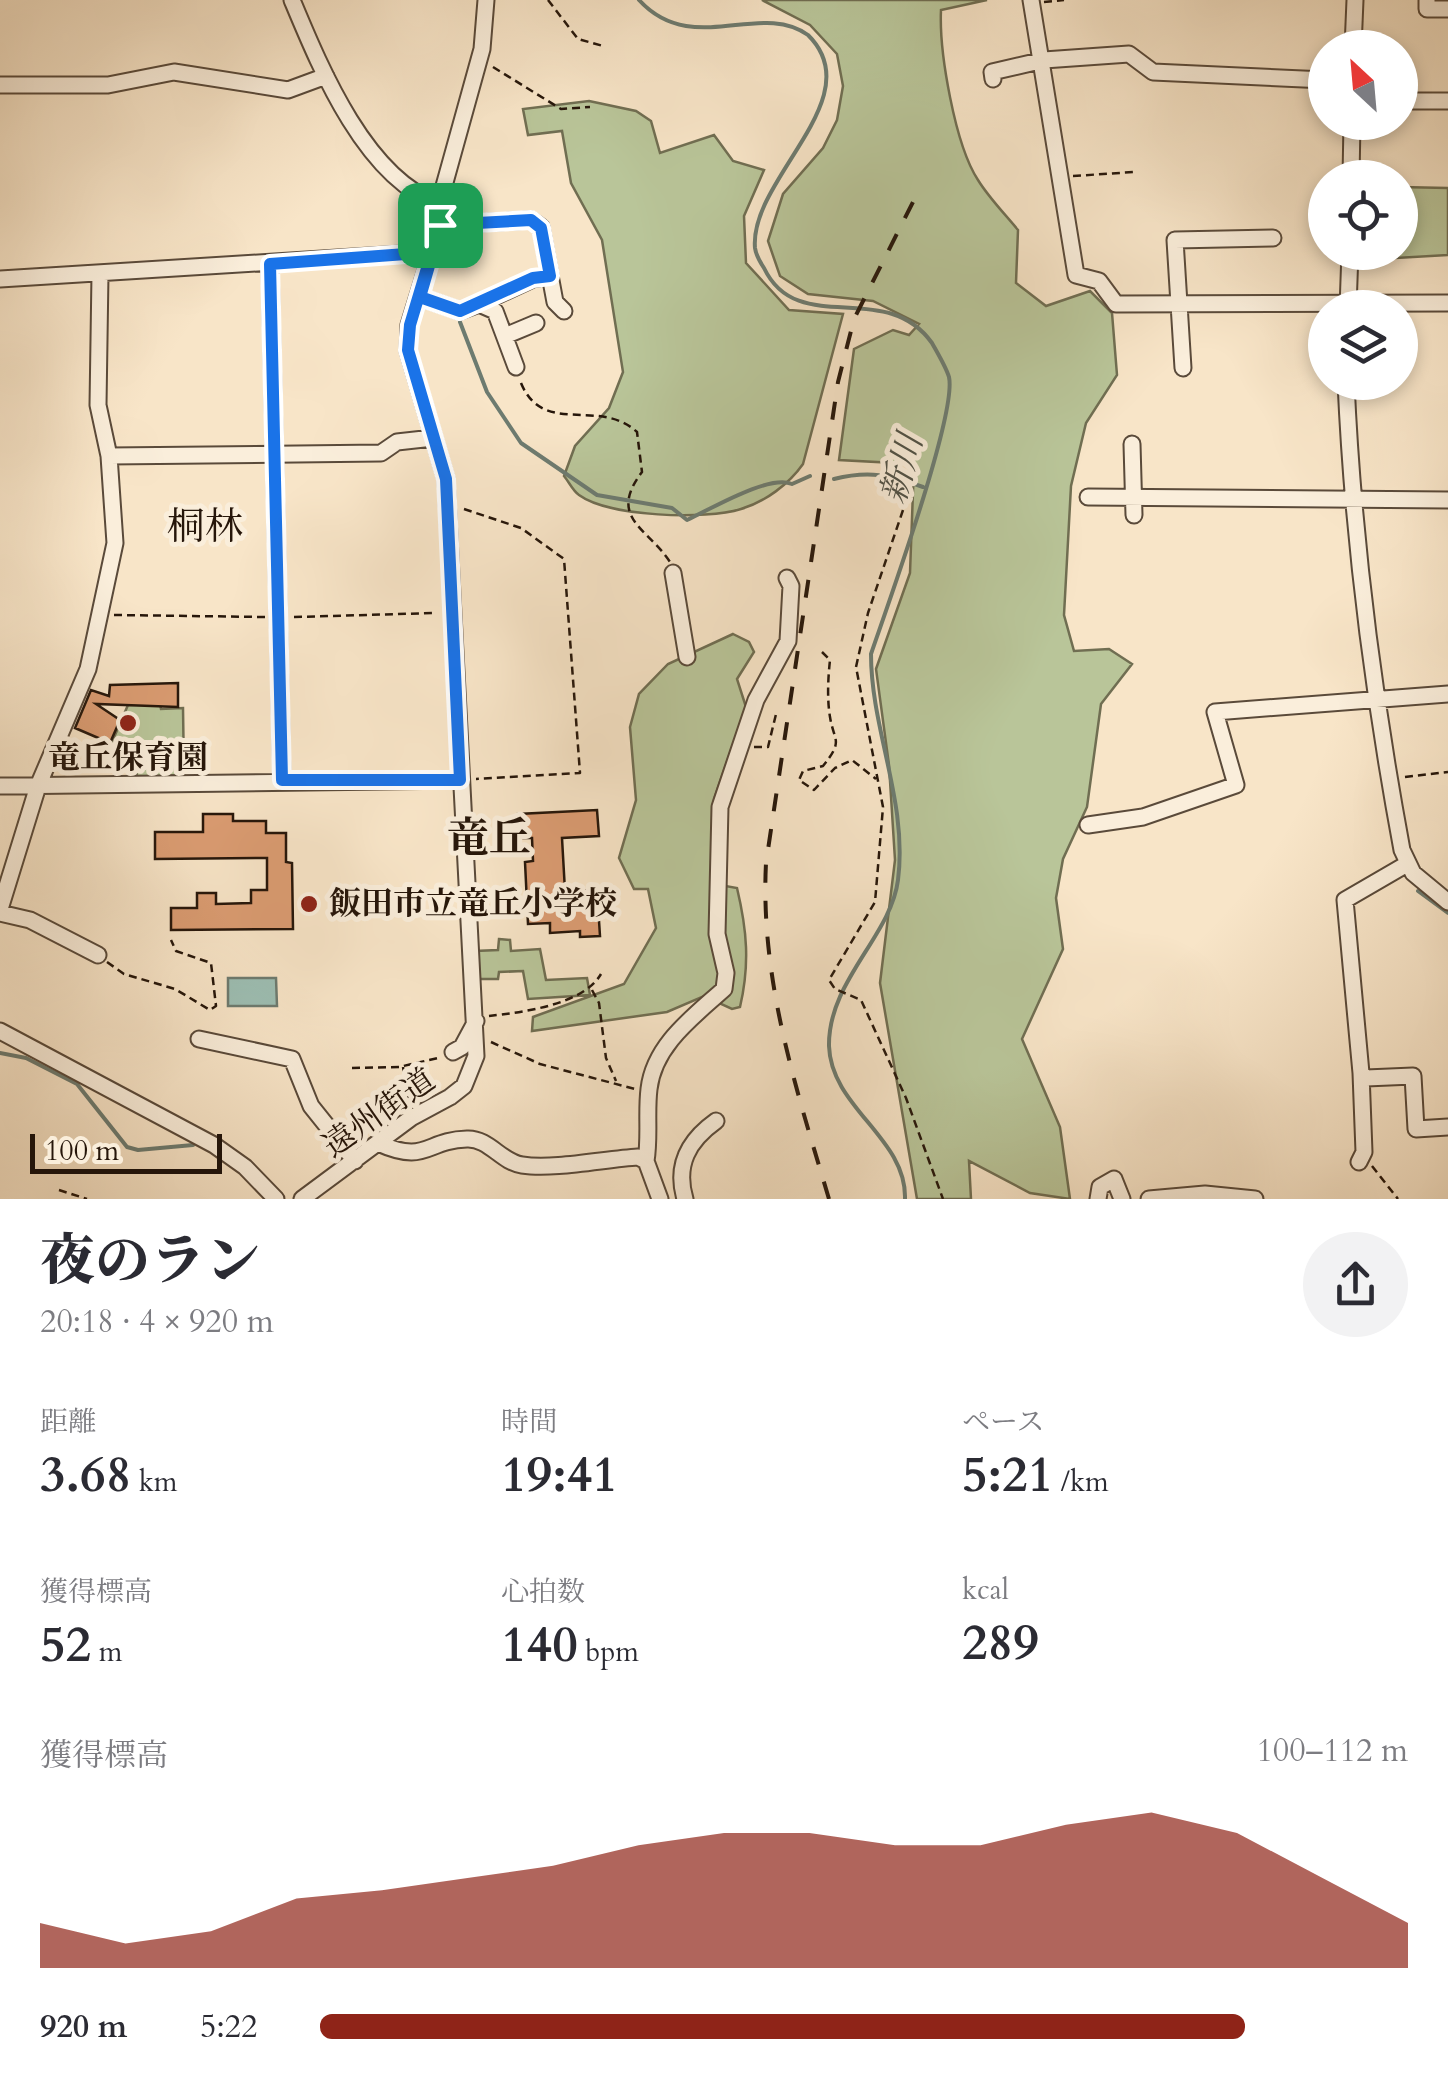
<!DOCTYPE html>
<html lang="ja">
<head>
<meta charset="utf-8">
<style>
	:root { --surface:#fff; --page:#f2f2f3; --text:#2b2b33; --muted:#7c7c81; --accent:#8f2418 }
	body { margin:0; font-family:Cardo,"Noto Serif JP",serif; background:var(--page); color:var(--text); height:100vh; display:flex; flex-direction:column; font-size:38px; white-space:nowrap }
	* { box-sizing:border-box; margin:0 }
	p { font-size:32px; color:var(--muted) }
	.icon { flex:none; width:55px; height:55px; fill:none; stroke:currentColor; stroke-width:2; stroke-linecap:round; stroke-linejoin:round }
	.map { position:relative; height:1199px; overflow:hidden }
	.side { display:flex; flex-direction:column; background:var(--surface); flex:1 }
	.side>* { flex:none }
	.needle { width:65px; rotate:334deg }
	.tools { position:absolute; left:1308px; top:30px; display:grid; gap:20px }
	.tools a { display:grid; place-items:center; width:110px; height:110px; border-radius:50%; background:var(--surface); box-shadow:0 5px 15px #0003; font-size:50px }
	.scale { position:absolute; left:30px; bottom:25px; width:192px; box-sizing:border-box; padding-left:10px; border:5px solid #26160a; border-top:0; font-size:28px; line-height:35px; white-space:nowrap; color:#26160a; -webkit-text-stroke:8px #faeedb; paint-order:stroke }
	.pin { position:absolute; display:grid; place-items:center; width:85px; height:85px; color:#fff; margin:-42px; border-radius:20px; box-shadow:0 5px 15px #0006 }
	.round { display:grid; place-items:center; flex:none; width:105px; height:105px; border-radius:52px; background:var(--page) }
	.summary { display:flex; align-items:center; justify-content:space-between; height:170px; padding:0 40px }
	h1 { font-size:55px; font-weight:800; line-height:75px }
	.metrics { display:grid; grid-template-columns:repeat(3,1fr); gap:15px; height:170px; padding:10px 40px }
	.metrics div { display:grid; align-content:center }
	.metrics b { font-size:50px; font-weight:800 }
	.metrics small { font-size:28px; font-weight:400 }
	.metrics p { font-size:28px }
	.chart { height:280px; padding:20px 40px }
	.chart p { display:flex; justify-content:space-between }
	.chart svg { width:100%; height:180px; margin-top:10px; fill:var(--accent); opacity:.7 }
	ul { padding:0 40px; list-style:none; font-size:32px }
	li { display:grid; grid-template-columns:160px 120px 1fr; align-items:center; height:75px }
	li i { height:25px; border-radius:12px; background:var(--accent) }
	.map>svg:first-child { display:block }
</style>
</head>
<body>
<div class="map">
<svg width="1448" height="1199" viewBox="0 0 1448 1199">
	<rect width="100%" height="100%" fill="#f8e5c8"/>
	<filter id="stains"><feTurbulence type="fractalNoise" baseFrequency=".002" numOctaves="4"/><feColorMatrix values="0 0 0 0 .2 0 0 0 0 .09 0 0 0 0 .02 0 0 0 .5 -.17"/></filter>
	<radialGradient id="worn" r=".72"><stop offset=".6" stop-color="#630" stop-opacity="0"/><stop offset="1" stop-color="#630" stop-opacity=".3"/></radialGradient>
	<path fill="#b9c599" stroke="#706e52" stroke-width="2.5" d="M762,0H987L941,10C939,52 955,145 978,180C989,198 1005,214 1018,230L1016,283L1046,306L1090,291L1112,313L1117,375L1086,423L1071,486L1064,615L1074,651L1109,649L1132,664L1101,704L1087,807L1063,859L1056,898L1063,949L1022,1039L1060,1127L1070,1199L1030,1193L969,1161L971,1199H917L880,983L895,860L889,765L876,669L910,573L914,464L839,460L854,349L893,330L909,335L919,324L873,301L808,294L780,276L768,241L783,194L823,148L837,120L843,86L837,54L810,25Z
		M589,101L636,111L651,121L660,153L714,135L733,161L764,170L744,216L746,263L789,310L843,314L803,464C789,484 765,502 741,509C706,520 609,517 579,495C573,491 569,482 564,476L575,446L609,408L623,372L602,240L571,183L562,131L528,135L523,109Z
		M1400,187L1448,188V255L1379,259L1378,253L1400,252Z
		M733,634L749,642L754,652L737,679L746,707L714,799V884L737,888C747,930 750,964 740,1007L732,1009L704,996L667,1012L532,1031L533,1017L624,984L656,928L648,889H634L619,858L636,800L630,727L639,694L668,664Z
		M160,704L161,709L183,708L184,775L137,777L135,752L117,751L112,742L128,705Z
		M499,939L510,940L511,951L540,949L546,980L587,978L590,995L528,999L523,971L499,972L498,979H478L475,951L498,950Z"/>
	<path fill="#9dbfb4" stroke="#6d7b70" stroke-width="2.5" d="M228,978H276L277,1006H228Z"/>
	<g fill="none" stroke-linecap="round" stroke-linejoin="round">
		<path stroke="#6d7b70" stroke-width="4" d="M639,0C692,58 760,0 808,35C872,98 749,179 755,248C756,255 760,262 764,268C798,339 885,277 932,343C937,352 946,367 949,377C957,414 887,607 871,654C871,730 908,802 898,880C891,936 828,981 829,1046C831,1108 907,1138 905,1199
			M460,322L487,392L521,443L597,495L672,508L687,520C711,509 769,474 792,484L810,476
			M834,479C869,470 890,475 923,487
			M1418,891L1448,913
			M0,1053L26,1058L77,1084L127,1147L138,1150L193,1145"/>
	</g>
	<path fill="#db9c72" stroke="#26160a" stroke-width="2.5" d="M178,683V707L96,704L120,720L110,743L75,728L91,690L109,696L110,685Z
		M597,810L599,836L562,838L565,891L597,890L600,936L580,937V931L550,933V923L528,924L525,862L533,861L532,838H520L518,814Z
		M203,814H233V821H266V833H286V862L292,863L293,929L171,930V908H197V893H216V904L251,903V890H267V858L155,859V832H203Z"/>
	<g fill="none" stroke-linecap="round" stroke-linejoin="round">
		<defs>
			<path id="minor" d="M292,0C320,67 365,178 439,204
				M1031,0L1076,275L1099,281L1116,304L1448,303
				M1427,0V9H1448
				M1353,48L1355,0
				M993,79L992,72L1044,60L1129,54L1153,72L1325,80
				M0,85H108L174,72L288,90L326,76
				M1400,101H1448
				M1351,178L1352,122
				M440,225L531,220L541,227L555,302L564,311
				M270,264L282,780
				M0,279L433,252
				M420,297L460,311L479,304L495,311L516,367
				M479,304L533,279L550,276
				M1348,308L1350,252
				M505,336L536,323
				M1183,368L1175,240L1273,238
				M1346,382C1353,541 1373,694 1402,850L1413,873L1448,902
				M1132,444L1134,515
				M109,456L381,453L397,442L433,438
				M1088,497L1448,500
				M673,573L687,657
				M0,786L460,780
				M1088,825L1143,817L1236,785L1215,712L1448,694
				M1407,864L1345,900L1361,1073L1366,1078L1413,1076L1416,1129L1448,1127
				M0,909L38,786L88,669L115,543L109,456L98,405L100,274
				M0,913L30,920L98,955
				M0,1031L214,1145L245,1167L276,1199
				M199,1039L292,1059L311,1106L355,1161
				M453,1052L462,1047L476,1021
				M378,1143C427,1165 425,1140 467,1139C489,1138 501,1162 522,1165C553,1170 605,1159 638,1157L646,1161L660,1199
				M646,1161C650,1137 646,1113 649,1089C654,1045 693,1017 724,989L726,973L717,934L720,807L756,700L788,641L791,586L787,578
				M1359,1162L1364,1152L1361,1073
				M302,1199L411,1118L450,1097L464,1086L476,1056L446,479L408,351L409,325L440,225L439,204L482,49L486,0
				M685,1199C675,1165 688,1141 716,1121
				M1098,1199L1100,1187L1114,1179L1122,1199
				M1149,1199L1205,1194L1255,1199"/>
		</defs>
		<use href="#minor" stroke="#5a4a3a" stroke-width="19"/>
		<path stroke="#26160a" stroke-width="2.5" stroke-dasharray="8 5" stroke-linecap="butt" d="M548,0L578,39L603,46
			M1044,2L1064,0
			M493,67L561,109L590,107
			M1073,176L1134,172
			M521,383C543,437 599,397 637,432L642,472C607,518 648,528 670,562
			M464,509L521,528L564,559L580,773L476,779
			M903,510L868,613L856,667L883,807L875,902L829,980L835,989L861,1000L906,1098L943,1199
			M114,615L266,617
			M294,617L436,613
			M822,652L830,660C828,678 827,699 830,717C834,742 844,740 823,766L803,771L799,780L814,790L835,768L852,760L876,779
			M754,747H768L777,710
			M1405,777L1448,772
			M107,962L124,974L175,989L210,1010L216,1006L211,963L176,951L171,940
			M592,990L599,1003L606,1058L616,1081
			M489,1016C523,1012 583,1005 601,974
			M491,1042L540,1064L635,1089
			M403,1067L409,1103
			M352,1068L399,1067L438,1058
			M1372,1166L1398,1199
			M59,1190L87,1199"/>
		<use href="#minor" stroke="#faeedb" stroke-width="15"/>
		<path stroke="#26160a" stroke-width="4" stroke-dasharray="18 18" stroke-linecap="butt" d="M829,1199C796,1088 760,980 766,863L838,382L854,319L917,194"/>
	</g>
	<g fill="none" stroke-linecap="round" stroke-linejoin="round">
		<defs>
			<path id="route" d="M440,225L410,325L408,350L446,479L460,780H282L270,264L433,252L420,297L460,311L533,278L550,276L541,228L531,220L440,225"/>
		</defs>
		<use href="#route" stroke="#fff" stroke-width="20"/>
		<use href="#route" stroke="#1a73e8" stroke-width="12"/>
	</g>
	<g fill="#8f2418" stroke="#faeedb" stroke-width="4">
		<circle cx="128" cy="723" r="10"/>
		<circle cx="309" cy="904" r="10"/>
	</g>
	<g text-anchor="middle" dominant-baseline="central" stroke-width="10" stroke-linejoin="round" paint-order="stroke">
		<g font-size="32" font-weight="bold" fill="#26160a" stroke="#faeedb">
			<text x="128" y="758">竜丘保育園</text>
			<text x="329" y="904" text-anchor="start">飯田市立竜丘小学校</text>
		</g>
		<g font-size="32" fill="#26160a" stroke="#faeedb">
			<text transform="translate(379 1113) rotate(-35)">遠州街道</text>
		</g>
		<g font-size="35" font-style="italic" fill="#505146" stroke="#faeedb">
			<text transform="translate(902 469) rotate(-74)">新川</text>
		</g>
		<g font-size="38" fill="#26160a" stroke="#faeedb">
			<text x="205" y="527">桐林</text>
		</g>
		<g font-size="42" font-weight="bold" fill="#26160a" stroke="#faeedb">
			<text x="489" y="838">竜丘</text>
		</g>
	</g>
	<rect width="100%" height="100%" filter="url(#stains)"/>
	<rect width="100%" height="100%" fill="url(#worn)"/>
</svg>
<div class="tools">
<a><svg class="needle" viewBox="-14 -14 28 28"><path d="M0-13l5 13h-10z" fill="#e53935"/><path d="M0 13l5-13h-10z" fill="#7c7c81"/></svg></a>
<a><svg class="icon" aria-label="locate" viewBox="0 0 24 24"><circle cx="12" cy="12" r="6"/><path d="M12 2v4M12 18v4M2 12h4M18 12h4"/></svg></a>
<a><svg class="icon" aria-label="layers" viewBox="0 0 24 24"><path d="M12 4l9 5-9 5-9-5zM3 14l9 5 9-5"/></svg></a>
</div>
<div class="scale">100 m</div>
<div class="pin" style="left:440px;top:225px;background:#1e9e55"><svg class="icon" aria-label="arrive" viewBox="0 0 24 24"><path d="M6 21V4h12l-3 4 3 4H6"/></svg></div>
</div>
<section class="side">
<div class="summary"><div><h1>夜のラン</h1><p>20:18 · 4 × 920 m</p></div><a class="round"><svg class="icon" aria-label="share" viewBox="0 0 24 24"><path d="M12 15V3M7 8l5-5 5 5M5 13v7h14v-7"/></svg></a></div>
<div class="metrics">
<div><p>距離</p><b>3.68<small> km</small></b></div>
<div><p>時間</p><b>19:41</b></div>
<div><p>ペース</p><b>5:21<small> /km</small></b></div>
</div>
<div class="metrics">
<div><p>獲得標高</p><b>52<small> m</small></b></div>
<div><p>心拍数</p><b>140<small> bpm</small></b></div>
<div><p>kcal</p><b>289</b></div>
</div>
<div class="chart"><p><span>獲得標高</span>100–112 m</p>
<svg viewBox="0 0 160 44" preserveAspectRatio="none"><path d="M0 44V33L10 38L20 35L30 27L40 25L50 22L60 19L70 14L80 11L90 11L100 14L110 14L120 9L130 6L140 11L150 22L160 33V44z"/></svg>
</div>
<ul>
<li><b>920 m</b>5:22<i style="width:85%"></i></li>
</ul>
</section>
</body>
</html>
